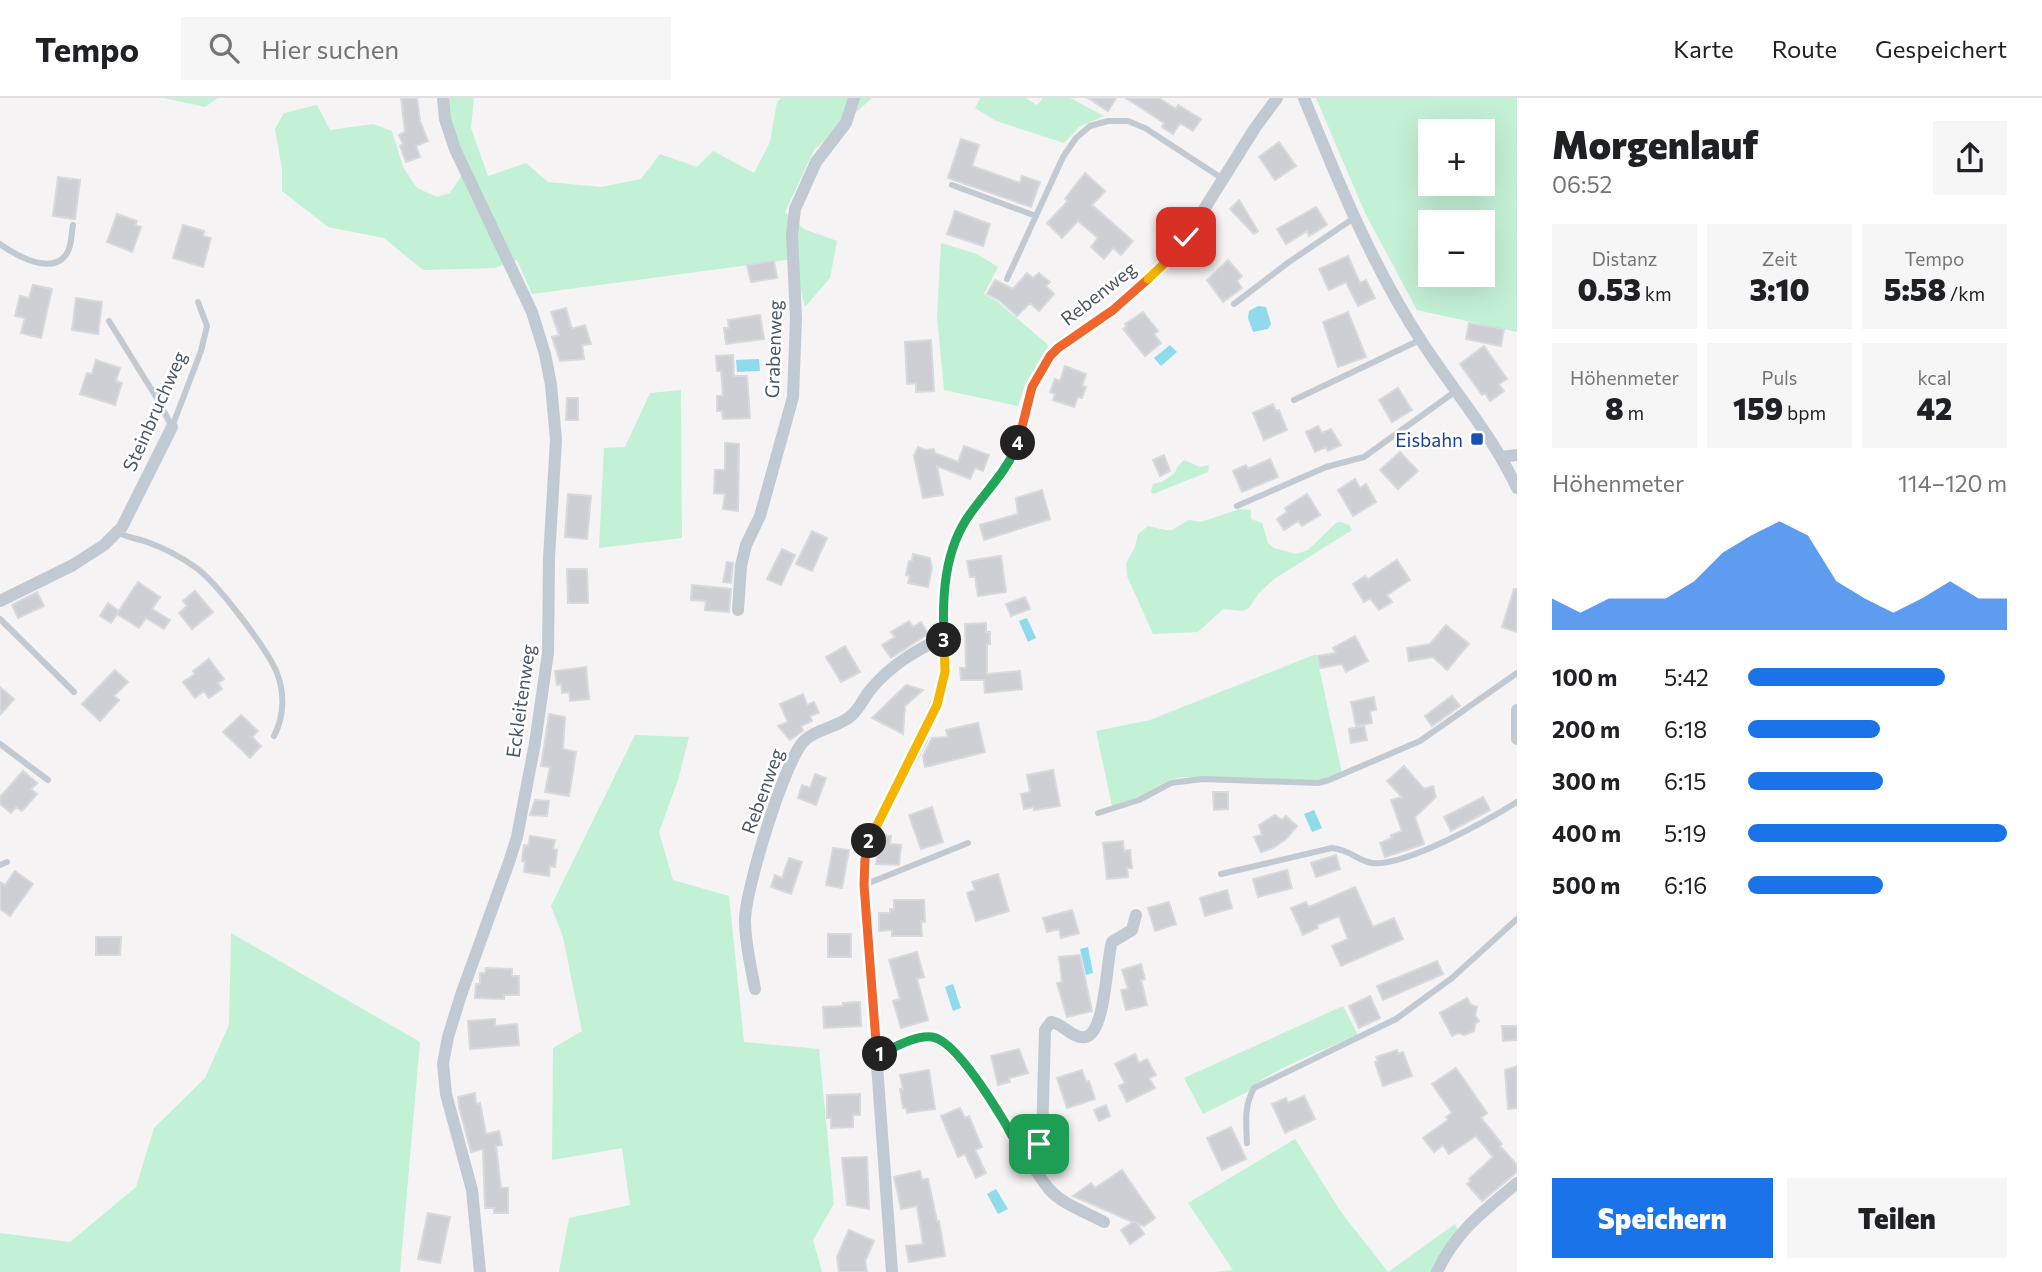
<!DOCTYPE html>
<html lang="de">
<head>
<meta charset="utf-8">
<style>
	:root { --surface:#fff; --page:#f6f6f6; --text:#202124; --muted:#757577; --line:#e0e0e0; --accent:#1a73e8 }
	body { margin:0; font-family:Commissioner,sans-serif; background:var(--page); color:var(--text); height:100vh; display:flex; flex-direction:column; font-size:26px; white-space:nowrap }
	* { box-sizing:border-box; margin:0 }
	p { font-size:23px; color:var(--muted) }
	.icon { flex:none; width:38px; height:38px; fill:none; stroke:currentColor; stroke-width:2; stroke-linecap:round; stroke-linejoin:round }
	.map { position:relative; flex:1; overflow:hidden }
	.side { display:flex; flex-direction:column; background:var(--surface); width:525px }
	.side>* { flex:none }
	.tools { position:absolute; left:1418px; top:21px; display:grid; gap:14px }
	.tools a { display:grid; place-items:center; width:77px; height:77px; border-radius:0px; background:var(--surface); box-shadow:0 7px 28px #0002; font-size:35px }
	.pin { position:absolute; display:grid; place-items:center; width:60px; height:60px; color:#fff; margin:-30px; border-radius:14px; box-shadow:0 4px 10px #0006 }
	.km { position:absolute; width:35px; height:35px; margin:-18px; border-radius:50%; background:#222; color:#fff; font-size:19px; line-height:35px; text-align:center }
	.round { display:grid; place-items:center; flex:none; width:74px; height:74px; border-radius:0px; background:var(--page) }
	.summary { display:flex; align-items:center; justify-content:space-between; height:119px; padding:0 35px }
	h1 { font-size:38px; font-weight:800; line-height:52px }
	.metrics { display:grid; grid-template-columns:repeat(3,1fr); gap:10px; height:119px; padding:7px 35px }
	.metrics div { display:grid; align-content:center; border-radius:0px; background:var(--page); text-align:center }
	.metrics b { font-size:30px; font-weight:800 }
	.metrics small { font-size:19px; font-weight:400 }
	.metrics p { font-size:19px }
	.chart { height:196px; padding:14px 35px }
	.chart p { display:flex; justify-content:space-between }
	.chart svg { width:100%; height:126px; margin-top:7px; fill:var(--accent); opacity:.7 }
	.cta { display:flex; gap:14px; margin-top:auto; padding:14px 35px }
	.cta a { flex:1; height:80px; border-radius:0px; background:var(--accent); color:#fff; font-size:28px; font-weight:800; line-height:80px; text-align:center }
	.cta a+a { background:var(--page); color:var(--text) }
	ul { padding:0 35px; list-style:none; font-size:23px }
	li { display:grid; grid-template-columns:112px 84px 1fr; align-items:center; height:52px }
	li i { height:18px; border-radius:9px; background:var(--accent) }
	header { display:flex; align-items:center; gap:42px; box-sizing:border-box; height:98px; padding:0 35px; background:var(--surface); border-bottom:2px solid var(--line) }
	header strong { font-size:33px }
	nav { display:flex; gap:38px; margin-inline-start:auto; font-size:24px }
	.search { width:490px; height:63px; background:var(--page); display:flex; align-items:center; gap:18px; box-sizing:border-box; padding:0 24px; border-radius:0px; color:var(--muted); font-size:26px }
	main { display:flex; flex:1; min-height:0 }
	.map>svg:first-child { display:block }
</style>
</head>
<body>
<header>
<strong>Tempo</strong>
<div class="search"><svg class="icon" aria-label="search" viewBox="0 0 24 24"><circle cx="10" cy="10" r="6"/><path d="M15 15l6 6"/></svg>Hier suchen</div>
<nav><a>Karte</a><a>Route</a><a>Gespeichert</a></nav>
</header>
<main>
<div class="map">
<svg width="1517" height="1174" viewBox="0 0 1517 1174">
	<rect width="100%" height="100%" fill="#f5f3f3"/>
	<path fill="#c3f1d5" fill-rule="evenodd" d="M164,0H218L205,9Z
		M438,0H474L471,30L488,78L526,65L548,84L601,89L641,81L660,56L697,69L713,53L754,75L770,44L777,4L781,0H872L814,52L785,114L804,131L837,143L830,180L805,209L793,161L532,196L517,162L495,170L423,172L384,140L328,129L282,93V71L275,31L284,15L317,7L330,32L373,26L392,33L403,69L417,90L437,99L450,95L462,77Z
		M980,0H1026L1037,7L1043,0H1070L1104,18L1079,29L1064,45L996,23L975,10Z
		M1316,0H1517V234L1417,212L1365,115ZM1430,33H1482V86H1430ZM1430,124H1482V177H1430Z
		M941,145L977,156L998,169L984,196L998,204L1047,246L1048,250L1025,287L1018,308L944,292L937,218Z
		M681,292L682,440L599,450L604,350L625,349L650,295Z
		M1184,362L1200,369L1209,367L1208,374L1153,396L1151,394L1153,386L1162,384L1175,375L1177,369Z
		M1240,411L1251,412V421L1262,425L1268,445L1274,450L1296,456L1308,452L1336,425L1341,424L1349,427L1352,432L1274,481L1259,495L1249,510L1243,513L1223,511L1198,534L1153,536L1127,478L1126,465L1135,449L1138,436L1148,428L1165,432H1172L1189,422L1201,424Z
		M1316,556L1342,675L1318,682L1183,679L1169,682L1138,699L1112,708L1096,633L1150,622Z
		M635,637L689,639L678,682L659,734L673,782L729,798L744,944L819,951L834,1106L813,1142L822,1174H559L569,1120L630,1107L622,1050L552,1062L553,950L582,933L563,839L551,808Z
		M231,835L420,944L400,1174H0V1135L70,1144L136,1089L154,1030L205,980L229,927Z
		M1343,908L1358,937C1336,947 1259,976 1249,993L1203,1016L1184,980Z
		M1295,1041L1341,1114L1388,1174L1455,1126L1458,1132L1434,1174H1215L1233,1172L1188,1105Z"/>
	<path fill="#90daee" d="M1258,208L1266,209L1271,226L1268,231L1253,234L1248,220L1249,213Z
		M1170,247L1177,254L1161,268L1154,260Z
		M759,261L760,273L737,274L736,262Z
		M1027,520L1036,540L1028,544L1019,523Z
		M1314,712L1322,730L1312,734L1304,716Z
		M1088,849L1093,875L1086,877L1080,851Z
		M953,886L961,910L953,913L945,889Z
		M996,1091L1008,1111L998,1116L987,1096Z"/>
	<path fill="#cdcfd5" stroke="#d7d9de" stroke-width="2" d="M401,0H417L420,23L428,43L416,48L420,59L406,64L400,48L403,46L399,37L405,34Z
		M1088,0H1116L1108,13Z
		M1126,0H1159L1176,11L1178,7L1201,21L1193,33L1180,25L1173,36L1162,29L1164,25Z
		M961,41L979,47L972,68L1020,85L1022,78L1040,84L1031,109L948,80Z
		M1279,44L1296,68L1275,82L1259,59Z
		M1085,75L1105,93L1092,107L1133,143L1121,157L1113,150L1104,161L1091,149L1098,140L1078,123L1062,140L1047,125L1068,103L1065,101Z
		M58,79L80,82L75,121L53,118Z
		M1239,102L1258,133L1254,136L1230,111Z
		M1316,109L1327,127L1309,138L1307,133L1286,146L1277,131Z
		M955,113L990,126L983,148L947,136Z
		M117,116L137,123L135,127L141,129L132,154L107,144Z
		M183,127L204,133L203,138L211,140L203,169L173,160Z
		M1348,158L1360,185L1366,182L1375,200L1358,208L1346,184L1329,192L1319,171Z
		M1228,162L1242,178L1237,183L1242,190L1223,204L1207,182Z
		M774,163L777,180L751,184L747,167Z
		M1027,175L1033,180L1039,175L1050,184L1046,188L1054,196L1039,213L1030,205L1017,218L999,202L987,196L995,182L1013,191Z
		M33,187L52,191L41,240L21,235L25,220L15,218L20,198L29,200Z
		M76,200L102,204L98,236L72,232Z
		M566,210L572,231L585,227L591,246L582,247L584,261L560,263L552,239L559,237L551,214Z
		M1143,214L1158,233L1154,236L1161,245L1145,258L1123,231L1127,228L1125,226Z
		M1348,214L1366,259L1338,269L1323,224Z
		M760,217L764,241L726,246L724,230H729L728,222Z
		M1469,225L1504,231L1501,248L1466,241Z
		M931,242L934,293L916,294V285L907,286L905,244Z
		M1484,248L1507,281L1499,286L1504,293L1490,303L1485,295L1482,297L1460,266Z
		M733,257L734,278H747L750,320L723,321L722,313H717V298H723L721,273H717L716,258Z
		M96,262L120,270L116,283L122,285L115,307L80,296L87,275L92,276Z
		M1065,268L1086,276L1082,288L1086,289L1082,300L1078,299L1074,309L1053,302L1055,296L1050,294L1055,281L1060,283Z
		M1398,290L1412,312L1392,324L1379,302Z
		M567,300H578V322H566Z
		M1273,306L1276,313L1279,312L1287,332L1264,342L1253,315Z
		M1318,328L1322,335L1331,331L1341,347L1328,353L1326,349L1315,354L1306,334Z
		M725,345L739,346L738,413L723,411L725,396L714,395L715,372H725Z
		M964,348L989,357L983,373L975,370L970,381L937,368L943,397L923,400L914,358L918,349L926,352L934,351L935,355L958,364Z
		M1400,354L1418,373L1398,391L1380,372Z
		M1164,357L1170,373L1160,378L1153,362Z
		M1270,361L1278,379L1242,394L1233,373L1246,367L1248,371Z
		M1355,381L1360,390L1366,386L1376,404L1353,418L1338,392Z
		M1042,392L1050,421L984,442L980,427L1018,416L1016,400Z
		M568,396L591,398L587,441L565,439Z
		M1307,396L1320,417L1302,428L1298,423L1284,432L1277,421L1287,414L1285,410Z
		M812,433L827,440L812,473L796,466Z
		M782,451L795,457L781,487L767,481Z
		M913,456L930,460L932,470L928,489L908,485L910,478L906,477L909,463H912Z
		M1001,458L1006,494L978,498L975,479H970L967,463Z
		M1397,462L1410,482L1387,497L1392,504L1379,512L1370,500L1364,504L1353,486L1365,478L1368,481Z
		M727,464L733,465L731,485L723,484Z
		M567,471H587L588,505H568Z
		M138,484L160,499L152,511L170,522L164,531L146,520L139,530L117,516Z
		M692,487L731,491L729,514L705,512L706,503L691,502Z
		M1514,491H1517V534L1502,529Z
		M195,493L213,514L192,531L179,515L187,508L183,503Z
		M37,494L44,508L18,520L12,507Z
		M1025,499L1030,511L1011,518L1006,506Z
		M108,505L119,513L111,525L100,518Z
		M909,523L913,529L921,524L928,536L891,560L882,547L895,539L891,534Z
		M986,525V534H990V546H987V576L1020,573L1022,591L985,595L984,582H961L960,570H966L965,526Z
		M1446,527L1469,546L1447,572L1433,559L1409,563L1407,550L1430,546Z
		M1355,538L1368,563L1346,574L1342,566L1320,570L1318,558L1336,555L1333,550Z
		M845,548L860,574L841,584L826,559Z
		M209,561L224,581L218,585L222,591L209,600L204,593L195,600L183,584L195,576L193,573Z
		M586,569L589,601L570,603L569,594L562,595L561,586L557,587L555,573Z
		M115,572L128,584L114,598L119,602L100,623L82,606Z
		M906,587L923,592L905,608L903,636L872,620Z
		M0,589L14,601L0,617Z
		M803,596L807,607L814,604L819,615L810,618L812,623L801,628L803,633L790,642L778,628L788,624L780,606Z
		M1452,598L1460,608L1432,628L1425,618Z
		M1374,599L1376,612L1370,613L1372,625L1356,628L1351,604Z
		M549,616L565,619L563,651L576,654L569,698L545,694L550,669L541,668Z
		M241,617L258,633L252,639L261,648L250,660L223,634Z
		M978,625L985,654L925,669L923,658L932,640L948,639L946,632Z
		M1364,628L1367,642L1351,645L1349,631Z
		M1404,668L1424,691L1433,688L1436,699L1415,719L1424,746L1385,759L1380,745L1392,740L1391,737L1402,733L1391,702L1402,699L1387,683Z
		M1053,672L1060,708L1034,712V709L1024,711L1021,696L1030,694L1027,677Z
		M23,673L37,685L31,691L37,696L22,713L16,709L11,715L0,706V699Z
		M815,676L826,680L816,707L798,700L802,687L810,690Z
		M1213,694H1228V711L1214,712Z
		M1483,699L1490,712L1451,733L1444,719Z
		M535,702L549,703L547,718L530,717Z
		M932,709L943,744L921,751L909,717Z
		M1275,717L1282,722L1286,718L1297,728L1286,741L1273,750L1261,754L1254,739L1262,737L1259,727Z
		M881,737L891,738L890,746L901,747L899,767L876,766Z
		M530,738L555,742L553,751L557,752L555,769L550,768L549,778L524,774L525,764L522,763L524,747L528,748Z
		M1123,743L1124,753L1130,752L1132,770H1127L1128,779L1107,781L1103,745Z
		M833,750L849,752L842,790L826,787Z
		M1336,757L1340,771L1316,779L1311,765Z
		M789,760L802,764L791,796L771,789L775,777L782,780Z
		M1287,772L1292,790L1258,799L1253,781Z
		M15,773L33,786L10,818L0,811V784L5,787Z
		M998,776L1009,813L976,823L967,795L975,792L972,784Z
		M1355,789L1373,829L1394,820L1403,841L1341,868L1332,848L1348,841L1339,818L1317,827L1318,830L1303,837L1291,810L1306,804L1309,809Z
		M1227,792L1232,810L1205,818L1200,800Z
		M894,802H924L925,824L921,823L922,838H892V832L879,833V815H890V811H894Z
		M1169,804L1176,826L1155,833L1148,810Z
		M1072,812L1079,835L1061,840L1059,831L1047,834L1043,820Z
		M828,836H851V859H828Z
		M96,839H121L120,857H96Z
		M917,854L924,879L917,881L928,922L901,930L893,903L900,901L889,862Z
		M1080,857L1092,913L1067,919L1057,885L1062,884L1059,859Z
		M1437,863L1443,876L1383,902L1377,888Z
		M1141,866L1145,881L1141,882L1147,907L1126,912L1121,892L1128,891L1122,872Z
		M486,870L512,871V878H519V897H504V901L475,900L476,886H480V875H485Z
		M1370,898L1380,920L1359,930L1349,908Z
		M1467,900L1471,907L1477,909L1475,917L1479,923L1475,926L1474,933L1465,937L1458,935L1452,938L1440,915Z
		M860,904L861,928L824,930L823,909L843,908V905Z
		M495,921V928L517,926L519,947L470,951L468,923Z
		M1502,928H1517V942L1503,943Z
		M1019,951L1028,975L1009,980L1010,984L998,987L991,958Z
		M1397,952L1398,956L1403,954L1412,978L1383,988L1375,964L1378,963L1376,959Z
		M1135,956L1139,965L1147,961L1156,977L1149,980L1155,990L1127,1004L1119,988L1125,985L1115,966Z
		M1517,968V1010L1508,1011L1505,972Z
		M1456,970L1487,1015L1481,1020L1502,1046L1500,1048L1517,1067V1074L1482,1103L1467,1086L1471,1083L1469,1081L1493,1059L1476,1038L1449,1056L1443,1047L1434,1054L1423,1040L1448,1022L1446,1019L1452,1015L1432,986Z
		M929,972L935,1011L907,1015L906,1010H903L900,991H903L900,977Z
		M1082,972L1086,984L1089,983L1095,1001L1067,1010L1057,980Z
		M475,995L476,1006L480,1005L486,1036L499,1033L502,1047L496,1048L501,1090H508V1115H494V1110H485L483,1051L471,1054L459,1009L458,999Z
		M860,996V1017H853V1029L831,1030V1020H827V997Z
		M1304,998L1315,1021L1285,1035L1272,1006L1286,1000L1288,1005Z
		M1106,1007L1110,1018L1099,1023L1094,1012Z
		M960,1010L965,1020L969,1018L982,1049L975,1052L986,1075L976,1080L965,1056L958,1059L941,1018Z
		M1231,1029L1246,1061L1222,1072L1207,1040Z
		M867,1059L869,1111L847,1107L842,1060Z
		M1122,1072L1155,1120L1144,1128L1137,1125L1144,1136L1130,1146L1121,1132L1133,1124L1073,1098L1091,1085L1095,1090Z
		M920,1073L922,1082L928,1081L937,1123H939L945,1158L909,1164L906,1148L923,1146L917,1108L901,1111L894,1079Z
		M428,1115L450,1119L440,1165L418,1161Z
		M849,1132L874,1143L865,1163L867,1174H839L837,1159Z"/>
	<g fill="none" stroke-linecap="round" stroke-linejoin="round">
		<path stroke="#c1cad2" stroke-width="6" d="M952,87L1036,118
			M0,146C15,157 53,179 67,155C72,148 71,136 73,127
			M1007,181L1063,59L1076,40L1090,28L1108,23H1128L1145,30L1223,81
			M1234,206L1289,164L1354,120
			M109,223L158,302L172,329
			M1294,302L1420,242
			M172,329L201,253L207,228L198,204
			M1237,408L1326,369L1364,359L1456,293
			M117,434C127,440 137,440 147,444C164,450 181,459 195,469C216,483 268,552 277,575C285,596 284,619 274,638
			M0,521L74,594
			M0,646L48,682
			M1098,715L1139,702L1171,685L1202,681L1318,685L1329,682L1420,643L1517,575
			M0,767L7,764
			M1221,776L1332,750C1349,751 1358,763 1372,765C1405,769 1488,722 1517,704
			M864,787L968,745
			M1247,1045C1246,1024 1244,1008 1254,990L1396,921L1452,880L1517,821"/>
		<path stroke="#c1cad2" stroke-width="12" d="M443,0L445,21L455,51L532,214L545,256L551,287L556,342L549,460L548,555L535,645L517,739L509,764L461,897L448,939L443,966L446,996L472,1092L480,1174
			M1304,0C1338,83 1372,168 1422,244C1454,293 1492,337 1517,390
			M1502,359L1517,357
			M0,503L73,467L104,447L122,429L172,329
			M738,512L741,468L746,447L760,418L793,299L796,220L792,137L795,111L816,64L846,25L854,0
			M1517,612V641
			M755,891C751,869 745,845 745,822C745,793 785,660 805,642C818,630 840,629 852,617C860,610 864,599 871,591C891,567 916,552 944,539
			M877,957C893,950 915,936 933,940C963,945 1025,1063 1049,1091C1063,1107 1086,1114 1104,1124
			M1022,1049L1035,1050L1042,1040L1045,932L1051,924C1063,925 1073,942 1086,939C1106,933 1106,863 1112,844L1132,832L1136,817
			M892,1174L864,787L865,761L872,735L921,643L942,590L945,574L944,518L947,474L951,454L962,427L1005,372L1014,355L1019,342L1028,301L1040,273L1058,250L1113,212L1171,159L1186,140L1255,30L1277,0
			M1437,1174C1456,1133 1484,1113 1517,1085"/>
	</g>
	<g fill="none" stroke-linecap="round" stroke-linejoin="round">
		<defs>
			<path id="split-1" d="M880,956C895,949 915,937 932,939C955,942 993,1005 1005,1025C1010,1033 1012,1041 1020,1047C1026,1053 1032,1052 1039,1046"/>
			<path id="split-2" d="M869,743L865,761L864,787L877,957L880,956"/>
			<path id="split-3" d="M869,743L937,607L945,574L944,542"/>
			<path id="split-4" d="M944,542C942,499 944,452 970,416C987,392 1007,373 1018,345"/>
			<path id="split-5" d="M1018,345L1032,289L1050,258L1058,250L1113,212L1148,181"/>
			<path id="split-6" d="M1148,181L1171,159L1186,139"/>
		</defs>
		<use href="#split-1" stroke="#fff" stroke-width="14"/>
		<use href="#split-2" stroke="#fff" stroke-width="14"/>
		<use href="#split-3" stroke="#fff" stroke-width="14"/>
		<use href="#split-4" stroke="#fff" stroke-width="14"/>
		<use href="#split-5" stroke="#fff" stroke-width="14"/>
		<use href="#split-6" stroke="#fff" stroke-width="14"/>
		<use href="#split-1" stroke="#22a559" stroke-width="9"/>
		<use href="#split-2" stroke="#f0652b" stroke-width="9"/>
		<use href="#split-3" stroke="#f5b400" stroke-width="9"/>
		<use href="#split-4" stroke="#22a559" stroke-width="9"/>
		<use href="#split-5" stroke="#f0652b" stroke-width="9"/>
		<use href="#split-6" stroke="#f5b400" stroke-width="9"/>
	</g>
	<rect fill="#1a4fb4" stroke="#fff" stroke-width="2.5" x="1470" y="334" width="14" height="14" rx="3.5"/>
	<g text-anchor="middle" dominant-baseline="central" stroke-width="5" stroke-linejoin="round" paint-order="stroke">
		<g font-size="19" fill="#4a5661" stroke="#fff">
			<text transform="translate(1098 195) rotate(-38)">Rebenweg</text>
			<text transform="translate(773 251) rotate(-88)">Grabenweg</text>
			<text transform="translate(154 313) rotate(-66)">Steinbruchweg</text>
			<text transform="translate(520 603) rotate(-82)">Eckleitenweg</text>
			<text transform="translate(762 693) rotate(-70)">Rebenweg</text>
		</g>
		<g font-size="19" fill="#164399" stroke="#fff" text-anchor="end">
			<text x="1463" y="341">Eisbahn</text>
		</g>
	</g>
</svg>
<div class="tools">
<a>+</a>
<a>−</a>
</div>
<div class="pin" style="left:1039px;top:1046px;background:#1e9e55"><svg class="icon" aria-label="arrive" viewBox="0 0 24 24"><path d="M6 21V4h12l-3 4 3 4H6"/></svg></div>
<div class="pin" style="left:1186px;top:139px;background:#d93025"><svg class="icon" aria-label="check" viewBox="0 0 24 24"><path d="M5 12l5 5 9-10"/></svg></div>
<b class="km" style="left:880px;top:956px">1</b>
<b class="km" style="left:869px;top:743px">2</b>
<b class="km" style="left:944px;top:542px">3</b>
<b class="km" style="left:1018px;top:345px">4</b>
</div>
<section class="side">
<div class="summary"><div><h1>Morgenlauf</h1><p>06:52</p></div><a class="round"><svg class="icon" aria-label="share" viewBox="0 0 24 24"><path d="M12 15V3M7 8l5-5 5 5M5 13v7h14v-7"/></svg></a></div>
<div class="metrics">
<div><p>Distanz</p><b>0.53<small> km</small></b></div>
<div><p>Zeit</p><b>3:10</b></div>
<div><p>Tempo</p><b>5:58<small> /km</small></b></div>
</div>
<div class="metrics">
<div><p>Höhenmeter</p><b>8<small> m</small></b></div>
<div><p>Puls</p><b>159<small> bpm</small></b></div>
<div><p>kcal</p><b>42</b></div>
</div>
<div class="chart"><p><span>Höhenmeter</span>114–120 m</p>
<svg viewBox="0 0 160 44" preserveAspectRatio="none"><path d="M0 44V33L10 38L20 33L30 33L40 33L50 27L60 17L70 11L80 6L90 11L100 27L110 33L120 38L130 33L140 27L150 33L160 33V44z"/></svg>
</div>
<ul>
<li><b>100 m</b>5:42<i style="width:76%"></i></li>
<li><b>200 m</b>6:18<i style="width:51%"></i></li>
<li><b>300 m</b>6:15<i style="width:52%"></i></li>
<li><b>400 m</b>5:19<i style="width:100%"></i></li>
<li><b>500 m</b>6:16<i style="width:52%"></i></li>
</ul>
<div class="cta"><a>Speichern</a><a>Teilen</a></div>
</section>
</main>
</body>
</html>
